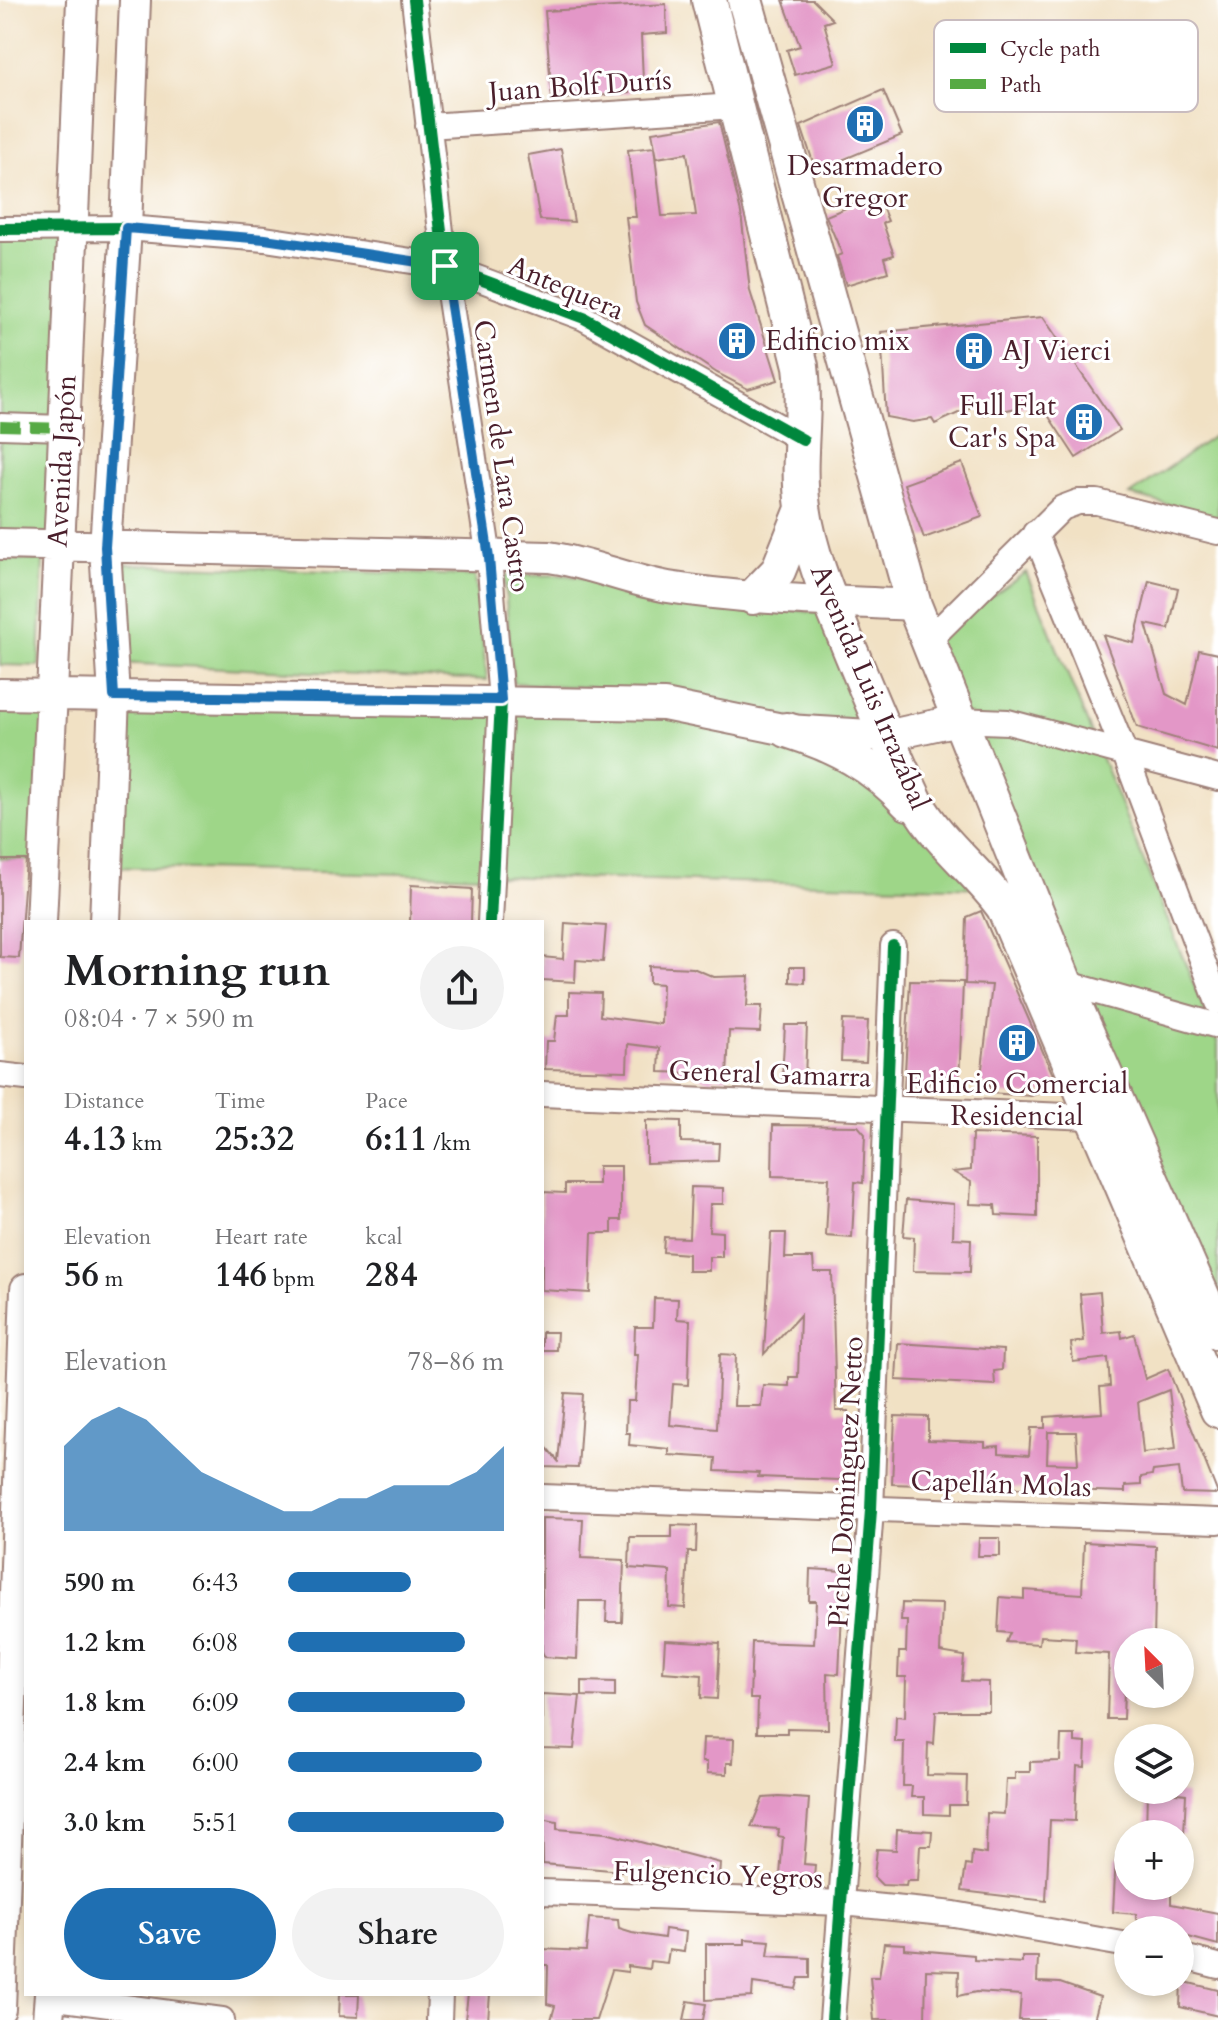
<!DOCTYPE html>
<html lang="en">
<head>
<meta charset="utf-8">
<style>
	:root { --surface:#fff; --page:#f2f2f2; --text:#202124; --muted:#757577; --accent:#1f6fb2 }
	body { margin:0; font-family:Cardo,serif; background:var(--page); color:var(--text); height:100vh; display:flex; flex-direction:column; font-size:30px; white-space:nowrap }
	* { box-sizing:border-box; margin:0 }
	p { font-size:26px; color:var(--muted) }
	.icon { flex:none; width:44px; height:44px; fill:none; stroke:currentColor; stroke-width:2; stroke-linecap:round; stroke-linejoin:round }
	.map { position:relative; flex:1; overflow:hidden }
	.drawer { position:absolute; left:24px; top:920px; width:520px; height:1076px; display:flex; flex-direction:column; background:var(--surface); border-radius:0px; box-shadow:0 4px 12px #0003 }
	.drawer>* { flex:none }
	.needle { width:52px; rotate:336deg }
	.fabs { position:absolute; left:1114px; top:1628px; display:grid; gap:16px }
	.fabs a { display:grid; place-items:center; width:80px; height:80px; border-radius:50%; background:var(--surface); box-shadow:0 4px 12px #0003; font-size:40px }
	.pin { position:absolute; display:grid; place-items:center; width:68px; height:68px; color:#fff; margin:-34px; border-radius:16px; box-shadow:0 4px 12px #0006 }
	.round { display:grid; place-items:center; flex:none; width:84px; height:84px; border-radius:42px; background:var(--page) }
	.headline { display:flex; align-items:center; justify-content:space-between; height:136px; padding:0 40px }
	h1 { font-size:44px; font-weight:700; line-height:60px }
	.metrics { display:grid; grid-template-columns:repeat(3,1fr); gap:12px; height:136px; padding:8px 40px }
	.metrics div { display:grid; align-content:center }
	.metrics b { font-size:34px; font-weight:700 }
	.metrics small { font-size:22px; font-weight:400 }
	.metrics p { font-size:22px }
	.chart { height:224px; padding:16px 40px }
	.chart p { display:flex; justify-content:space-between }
	.chart svg { width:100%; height:144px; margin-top:8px; fill:var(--accent); opacity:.7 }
	.cta { display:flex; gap:16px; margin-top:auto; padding:16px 40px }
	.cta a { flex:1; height:92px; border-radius:48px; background:var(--accent); color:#fff; font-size:32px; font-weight:700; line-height:92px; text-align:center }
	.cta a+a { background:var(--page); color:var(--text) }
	ul { padding:0 40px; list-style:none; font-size:26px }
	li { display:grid; grid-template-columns:128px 96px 1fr; align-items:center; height:60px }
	li i { height:20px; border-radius:10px; background:var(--accent) }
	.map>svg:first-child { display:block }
</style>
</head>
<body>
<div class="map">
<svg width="1218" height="2020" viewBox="0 0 1218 2020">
	<rect width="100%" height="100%" fill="#fff"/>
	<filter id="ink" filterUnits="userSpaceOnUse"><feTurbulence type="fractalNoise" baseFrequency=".0125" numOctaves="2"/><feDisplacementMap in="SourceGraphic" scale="16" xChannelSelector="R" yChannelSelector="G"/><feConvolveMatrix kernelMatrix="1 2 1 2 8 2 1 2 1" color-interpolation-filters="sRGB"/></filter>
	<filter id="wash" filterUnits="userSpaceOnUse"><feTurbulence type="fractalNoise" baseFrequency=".006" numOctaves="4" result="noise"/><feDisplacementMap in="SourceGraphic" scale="32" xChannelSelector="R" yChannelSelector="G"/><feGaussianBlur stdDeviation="1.8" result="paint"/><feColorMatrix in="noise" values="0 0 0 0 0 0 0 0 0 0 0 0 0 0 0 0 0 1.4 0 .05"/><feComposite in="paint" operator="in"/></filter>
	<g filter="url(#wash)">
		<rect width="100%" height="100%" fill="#f1e1c4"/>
		<path fill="#9ed688" stroke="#747a5a" stroke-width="2" d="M0,229L74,230L58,546L0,544Z
			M1218,433V517L1130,495Z
			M0,559L43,560L39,666L0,665Z
			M120,564L475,576L487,680L117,663Z
			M1026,572L1218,1044V1305L928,641Z
			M564,575L823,614L867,721L788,718L669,692L513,683L504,576Z
			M0,694L55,697L44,862L0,858Z
			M114,696L664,705L823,741L990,888L108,867Z"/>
		<g id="blocks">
			<path fill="#e397c7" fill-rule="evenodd" d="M783,0H813L833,20L824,23L836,63L795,75L787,50L800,46Z
				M666,4L667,33L641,35L643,80L629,81V93L552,100L545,11Z
				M883,90L902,135L816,171L801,126Z
				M719,122L741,213L750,291L778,380L748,389L717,373L645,325L636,302L626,217H636L628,150L654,147L662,216L696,215L687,153L657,158L652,132Z
				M561,149L574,222L540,220L528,155Z
				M877,195L888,221L883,223L894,255L884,258L888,272L846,285L837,256L842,254L826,216Z
				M1043,317L1120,430L1076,458L1040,403L983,415L980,403L935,424L932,419L913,422L886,417L881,332Z
				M962,463L982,517L924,538L904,484Z
				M1149,581L1178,588L1169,629L1146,624L1166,694L1187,705L1199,650L1218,654V751L1137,727L1103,635L1134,643Z
				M0,860H26L19,958L0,957Z
				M411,885L472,889L471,922H410Z
				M981,911L1058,1086L1031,1096L990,1093V1085H980L992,985L965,984L967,917Z
				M565,923L606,926L603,962L576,960L575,982L542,980V957L563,959Z
				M649,966L693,968L714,977L749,976L747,1006H762L760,1032L729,1031L727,1078L713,1077L712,1082L691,1073L659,1072L660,1048L628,1044L627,1071L545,1069L546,1041H554L557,1015H569V992L601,993L600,1016L661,1024L662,984L649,983Z
				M790,967H805V983L790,982Z
				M910,981L963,982L959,1084L928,1083V1091L904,1090Z
				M843,1020L868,1021L866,1062L841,1061Z
				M785,1025H807L805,1079L782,1078Z
				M646,1120L681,1121V1142L719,1143L718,1161L646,1163Z
				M773,1125L858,1126L865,1134L863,1183L855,1182L852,1238L826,1236L829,1178L772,1176Z
				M972,1134L1037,1136V1217L996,1215L995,1205L970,1204L971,1182L953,1172L971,1170Z
				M598,1166H621V1220H612V1233H592L590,1293L542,1290V1192L565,1193V1184H598Z
				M691,1187L723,1188V1204H710L709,1231L722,1232V1257H709V1271H688V1254L663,1252L664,1237L689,1238Z
				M906,1200L954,1204L953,1238L971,1239L970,1272L913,1271L914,1237L903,1236Z
				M771,1233H786L785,1258H813L814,1272H832L836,1411H848L846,1474L840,1480L758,1477L759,1473L715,1471L716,1458L669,1455V1449L629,1445L630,1433H626L627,1401H635L638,1354H634L635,1327H653L654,1298L678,1299L677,1319L690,1320L688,1385L673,1384L670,1425L717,1429L720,1354L736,1355L734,1406H761L763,1385L789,1386V1377H798L800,1315L764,1354Z
				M1100,1292L1103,1333L1121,1331L1122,1338L1134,1334L1145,1379L1168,1369L1218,1494L1182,1493L1179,1468L1153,1471L1152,1475L1141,1477V1485L1125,1486V1492L892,1484L895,1416L928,1417V1440L985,1442V1447L999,1446V1453L1029,1455L1031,1428H1045V1417L1102,1413L1100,1387L1110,1386L1108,1358L1073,1362L1071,1343L1084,1341L1080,1294ZM1169,1390L1176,1449L1143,1453L1138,1402ZM1048,1432H1076L1078,1464L1047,1463Z
				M542,1332H557L556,1350H542Z
				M898,1343L1003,1350L1002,1370L994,1371L995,1385L896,1380Z
				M565,1393L583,1394L578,1468L542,1467V1442L558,1461Z
				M542,1518L583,1519L581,1558L624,1560L622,1622H606L607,1601H579L577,1659L544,1657L542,1651Z
				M672,1525L697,1526L696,1552H688L685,1608L669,1607L670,1571L629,1568L630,1537H672Z
				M979,1538H1000V1556H978Z
				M1084,1542L1156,1546L1154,1642H1128V1689H1124L1123,1719H1107L1109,1654L1075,1652L1076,1638L1040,1636L1039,1644L1006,1642L1010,1633L998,1632L1000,1597L1024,1599V1590L1082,1594Z
				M810,1569L844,1571L839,1674L827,1673L828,1729L787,1728V1733H757L758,1699H750L752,1642L814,1644L816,1601H809Z
				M902,1603L942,1604L940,1652L964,1656L962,1681L989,1682V1711H936L934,1744L928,1743L927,1775L967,1776L966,1805H949V1815L924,1814V1797H911L912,1786H903L904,1742H895L896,1716L905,1717L906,1677H898L899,1652H906L907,1621H901Z
				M665,1640L720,1643L717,1699L701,1698L702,1675L663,1672Z
				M582,1681L615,1682V1697L582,1696Z
				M542,1694L580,1696L574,1749L542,1748Z
				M1061,1735H1075V1742L1086,1743L1085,1767L1077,1766L1075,1821L1050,1820L1046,1901L962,1891L966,1865L971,1866L972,1852L986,1854L987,1813L1004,1814L1006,1779H1015V1772H1030V1762L1060,1761Z
				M703,1738L734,1739L733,1763H727V1774L707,1773V1762H702Z
				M1147,1790L1186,1794L1184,1834H1146Z
				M779,1797L809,1799L804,1864L815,1865L814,1879L780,1876L783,1837L778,1836L779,1829L751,1827L763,1798Z
				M542,1819L557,1822V1829L606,1833L720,1863L719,1877L657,1869L634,1868L633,1872L543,1864Z
				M897,1829L932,1831L931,1846H920L918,1881H907L906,1886L882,1885L874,1877L877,1849L896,1850Z
				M1116,1856H1128V1886H1171V1904L1218,1913V1945L1181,1935V1930H1167L1136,1919V1914L1113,1912Z
				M589,1918L618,1920L619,1929L632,1933L664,1938L665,1929L686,1932L684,1952L669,1950L667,1963L650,1961L649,1969L628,1966V1972L612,1970L596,2020H551L555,2006L547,2004L548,1965H542V1949L586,1951Z
				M745,1939L770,1941L768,1956L810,1958V1978H799L796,1989L753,1983L752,1997L706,2000V1944H745Z
				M884,1943L905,1944V1949L974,1955V1960L1022,1963V1957H1038L1037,1982L1060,1983L1100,1997L1094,2020H1019L1021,1995L976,1992L958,1996L959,1971L926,1970L925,2020H874L870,1977H879Z
				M1181,1981L1218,1990V2016L1180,2007Z
				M340,1994H359L358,2017L339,2016Z
				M468,1994H490L488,2020H465Z
				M688,2001L706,2004L703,2020H684Z"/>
		</g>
	</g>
	<g filter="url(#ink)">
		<use href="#blocks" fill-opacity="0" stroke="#9e8078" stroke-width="2"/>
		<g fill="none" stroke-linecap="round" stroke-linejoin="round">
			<defs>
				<path id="minor" d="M414,0L445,266L489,558L501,700L490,922
					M428,126L735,106
					M0,229L126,228L265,239L445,266L584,318L803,440
					M0,426L64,428
					M1035,533L1125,754L1218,1002
					M928,641L1062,508L1078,502H1097L1218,532
					M958,720L1008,722L1218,778
					M1065,983L1218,1026
					M0,1075L26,1078
					M542,1094L1091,1117
					M542,1497L1218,1521
					M542,1892L843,1903L954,1914L1128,1945
					M1180,1956L1218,1966
					M49,1997L222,2020
					M439,2020L440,1994
					M832,2020L871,1510L893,946"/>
				<path id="major" d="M0,544L549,557C590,563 628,580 668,587C749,600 832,601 914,605
					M0,694L664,705L787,730L886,736L958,720
					M41,922C56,615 71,307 82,0
					M105,922L114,696L105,547L126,228L135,0
					M0,2009L26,1289
					M48,2020L50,1994"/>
				<path id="highway" d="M709,0L801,366C807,414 796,459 803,507C810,557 832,605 851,652C872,703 893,754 917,804C940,844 978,871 1004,908L1218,1410
					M745,0L914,605L1065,983L1218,1332
					M753,597L778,571L803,509
					M787,730C835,745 874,765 908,803"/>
			</defs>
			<use href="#minor" stroke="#9e8078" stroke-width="28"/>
			<use href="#major" stroke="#9e8078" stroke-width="34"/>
			<use href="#highway" stroke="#9e8078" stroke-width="38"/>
			<use href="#minor" stroke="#fff" stroke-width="24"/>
			<use href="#major" stroke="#fff" stroke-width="30"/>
			<use href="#highway" stroke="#fff" stroke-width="34"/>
			<path stroke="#57aa44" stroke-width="10" stroke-dasharray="20 10" stroke-linecap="butt" d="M0,426L64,428"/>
			<defs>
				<path id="cycleway" d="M414,0L445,266L489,558L501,700L490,922
					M0,229L126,228L265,239L445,266L584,318L803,440
					M832,2020L871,1510L893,946"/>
			</defs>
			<use href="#cycleway" stroke="#fff" stroke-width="17"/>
			<use href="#cycleway" stroke="#00873e" stroke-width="12"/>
		</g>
	</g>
	<g fill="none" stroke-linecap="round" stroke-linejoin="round" filter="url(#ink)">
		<defs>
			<path id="route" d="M126,228L265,239L445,266L489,558L501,700L114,696L105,547Z"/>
		</defs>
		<use href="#route" stroke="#fff" stroke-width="16"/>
		<use href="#route" stroke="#1f6fb2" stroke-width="10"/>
	</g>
	<defs>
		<symbol id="building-disc" viewBox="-11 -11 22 22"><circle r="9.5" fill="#1f6fb2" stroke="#fff"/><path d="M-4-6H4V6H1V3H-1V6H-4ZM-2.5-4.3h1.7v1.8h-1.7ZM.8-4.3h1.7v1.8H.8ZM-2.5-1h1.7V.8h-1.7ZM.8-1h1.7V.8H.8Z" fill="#fff"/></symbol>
	</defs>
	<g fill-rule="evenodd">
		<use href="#building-disc" x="843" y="102" width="44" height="44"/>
		<use href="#building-disc" x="715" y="319" width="44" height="44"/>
		<use href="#building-disc" x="952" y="329" width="44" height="44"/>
		<use href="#building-disc" x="1062" y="400" width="44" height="44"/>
		<use href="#building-disc" x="995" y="1021" width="44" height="44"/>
	</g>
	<g text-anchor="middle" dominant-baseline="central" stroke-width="6" stroke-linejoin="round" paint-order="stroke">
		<g font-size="28" fill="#4a1f2b" stroke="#fff">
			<text transform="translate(580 86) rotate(-4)">Juan Bolf Durís</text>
			<text transform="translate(566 288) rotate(23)">Antequera</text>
			<text transform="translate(502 456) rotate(82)">Carmen de Lara Castro</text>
			<text transform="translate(62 461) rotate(-87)">Avenida Japón</text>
			<text transform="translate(870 687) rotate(67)">Avenida Luis Irrazábal</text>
			<text transform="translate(770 1074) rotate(2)">General Gamarra</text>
			<text transform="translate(846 1482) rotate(-87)">Piche Dominguez Netto</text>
			<text transform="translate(1001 1484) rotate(2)">Capellán Molas</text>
			<text transform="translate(718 1875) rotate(2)">Fulgencio Yegros</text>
		</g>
		<g font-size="28" fill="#4a1f2b" stroke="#fff">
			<text x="865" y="166">Desarmadero<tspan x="865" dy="32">Gregor</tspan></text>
			<text x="765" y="341" text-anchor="start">Edificio mix</text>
			<text x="1002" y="351" text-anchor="start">AJ Vierci</text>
			<text x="1056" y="406" text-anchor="end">Full Flat<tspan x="1056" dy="32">Car's Spa</tspan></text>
			<text x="1017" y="1084">Edificio Comercial<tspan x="1017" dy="32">Residencial</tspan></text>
		</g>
	</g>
	<rect x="934" y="20" width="264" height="92" rx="12" fill="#fff" stroke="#c9bcbf" stroke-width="2"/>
	<rect x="950" y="43" width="36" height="10" fill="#00873e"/>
	<rect x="950" y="79" width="36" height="10" fill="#57aa44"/>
	<g font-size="22" fill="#4a1f2b">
		<text x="1000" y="56">Cycle path</text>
		<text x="1000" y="92">Path</text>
	</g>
</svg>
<div class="fabs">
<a><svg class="needle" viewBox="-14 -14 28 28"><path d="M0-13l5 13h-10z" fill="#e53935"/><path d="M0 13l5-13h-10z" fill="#757577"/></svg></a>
<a><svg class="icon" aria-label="layers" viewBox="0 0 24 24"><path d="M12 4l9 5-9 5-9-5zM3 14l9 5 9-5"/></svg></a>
<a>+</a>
<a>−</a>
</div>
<div class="pin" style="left:445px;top:266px;background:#1e9e55"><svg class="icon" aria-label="arrive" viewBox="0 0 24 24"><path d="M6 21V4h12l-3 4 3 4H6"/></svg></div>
<section class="drawer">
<div class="headline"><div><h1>Morning run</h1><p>08:04 · 7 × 590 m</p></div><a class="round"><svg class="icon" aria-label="share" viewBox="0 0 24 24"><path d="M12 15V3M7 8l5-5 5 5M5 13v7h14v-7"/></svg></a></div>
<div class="metrics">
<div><p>Distance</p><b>4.13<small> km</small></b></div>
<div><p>Time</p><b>25:32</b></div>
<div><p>Pace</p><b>6:11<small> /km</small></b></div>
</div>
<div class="metrics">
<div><p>Elevation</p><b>56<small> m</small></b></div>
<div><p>Heart rate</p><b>146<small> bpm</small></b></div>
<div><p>kcal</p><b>284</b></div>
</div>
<div class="chart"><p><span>Elevation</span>78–86 m</p>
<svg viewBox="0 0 160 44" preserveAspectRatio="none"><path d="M0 44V18L10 10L20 6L30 10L40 18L50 26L60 30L70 34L80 38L90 38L100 34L110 34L120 30L130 30L140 30L150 26L160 18V44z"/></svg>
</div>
<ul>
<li><b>590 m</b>6:43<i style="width:57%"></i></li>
<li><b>1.2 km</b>6:08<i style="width:82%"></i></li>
<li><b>1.8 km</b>6:09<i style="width:82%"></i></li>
<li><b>2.4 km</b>6:00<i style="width:90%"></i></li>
<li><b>3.0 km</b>5:51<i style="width:100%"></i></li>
</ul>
<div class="cta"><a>Save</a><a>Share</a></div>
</section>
</div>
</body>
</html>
